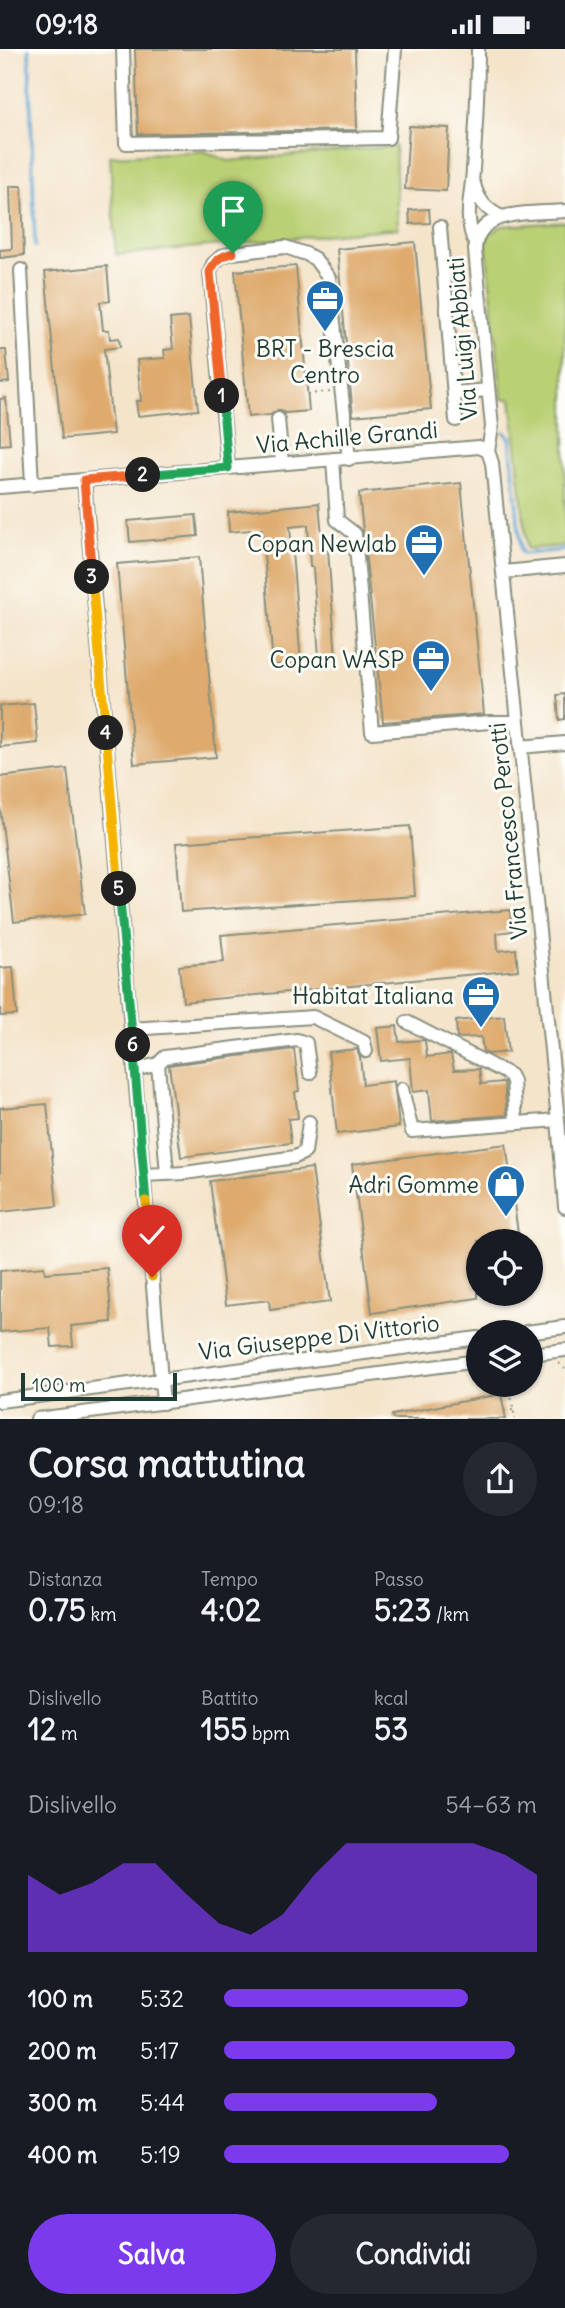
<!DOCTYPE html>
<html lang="it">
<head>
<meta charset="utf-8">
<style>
	:root { --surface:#171b24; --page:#242831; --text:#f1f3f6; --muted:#9ea1a6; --accent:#7c3aed }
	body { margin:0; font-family:Delius,sans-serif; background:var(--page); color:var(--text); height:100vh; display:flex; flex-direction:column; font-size:26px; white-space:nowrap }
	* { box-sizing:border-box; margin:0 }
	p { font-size:23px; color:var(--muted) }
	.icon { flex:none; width:38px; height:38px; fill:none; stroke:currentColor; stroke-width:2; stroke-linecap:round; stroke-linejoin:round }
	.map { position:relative; height:1370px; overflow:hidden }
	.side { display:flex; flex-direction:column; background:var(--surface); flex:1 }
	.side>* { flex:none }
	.tools { position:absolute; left:466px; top:1180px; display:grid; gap:14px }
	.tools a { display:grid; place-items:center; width:77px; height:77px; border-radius:50%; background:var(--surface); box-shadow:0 2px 5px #0004; font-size:35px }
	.scale { position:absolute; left:21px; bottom:18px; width:156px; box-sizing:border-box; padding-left:7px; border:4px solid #1f3d34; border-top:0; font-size:19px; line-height:24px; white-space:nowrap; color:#1f3d34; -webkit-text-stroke:5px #fdfcf7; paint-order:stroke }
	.pin { position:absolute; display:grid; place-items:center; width:60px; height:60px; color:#fff; margin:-72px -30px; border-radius:50% 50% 50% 0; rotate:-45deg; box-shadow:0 0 7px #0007 }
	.pin .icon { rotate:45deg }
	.km { position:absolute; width:35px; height:35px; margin:-18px; border-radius:50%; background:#222; color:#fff; font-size:19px; line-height:35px; text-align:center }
	.round { display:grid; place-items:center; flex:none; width:74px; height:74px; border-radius:37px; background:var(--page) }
	.summary { display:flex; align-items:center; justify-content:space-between; height:119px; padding:0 28px }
	h1 { font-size:38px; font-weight:800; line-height:52px }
	.stats { display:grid; grid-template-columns:repeat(3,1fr); gap:10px; height:119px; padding:7px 28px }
	.stats div { display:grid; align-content:center }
	.stats b { font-size:30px; font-weight:800 }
	.stats small { font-size:19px; font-weight:400 }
	.stats p { font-size:19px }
	.chart { height:196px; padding:14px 28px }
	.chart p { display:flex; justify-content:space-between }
	.chart svg { width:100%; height:126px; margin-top:7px; fill:var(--accent); opacity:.7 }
	.button { display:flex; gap:14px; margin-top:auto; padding:14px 28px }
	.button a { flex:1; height:80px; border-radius:42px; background:var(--accent); color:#fff; font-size:28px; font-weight:800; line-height:80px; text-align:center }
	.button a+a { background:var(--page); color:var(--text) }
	ul { padding:0 28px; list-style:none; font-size:23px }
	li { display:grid; grid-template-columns:112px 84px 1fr; align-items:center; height:52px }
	li i { height:18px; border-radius:9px; background:var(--accent) }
	.status { display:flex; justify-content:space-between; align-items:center; height:49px; padding:0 35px; background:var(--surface); direction:ltr }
	.status svg { height:19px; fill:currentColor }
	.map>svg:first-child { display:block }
</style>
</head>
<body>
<div class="status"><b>09:18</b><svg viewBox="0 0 49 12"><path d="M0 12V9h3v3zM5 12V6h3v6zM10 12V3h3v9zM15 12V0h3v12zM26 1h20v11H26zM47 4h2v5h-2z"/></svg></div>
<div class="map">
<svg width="565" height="1370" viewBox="0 0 565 1370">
	<rect width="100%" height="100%" fill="#fdfcf7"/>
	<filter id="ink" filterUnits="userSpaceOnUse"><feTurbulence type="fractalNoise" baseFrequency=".0143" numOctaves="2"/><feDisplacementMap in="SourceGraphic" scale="14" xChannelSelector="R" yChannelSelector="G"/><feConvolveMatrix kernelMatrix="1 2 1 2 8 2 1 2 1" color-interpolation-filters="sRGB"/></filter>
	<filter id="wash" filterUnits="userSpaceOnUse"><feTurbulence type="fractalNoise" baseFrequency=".00686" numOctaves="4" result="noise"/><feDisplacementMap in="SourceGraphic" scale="28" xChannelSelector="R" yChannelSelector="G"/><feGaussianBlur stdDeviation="1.57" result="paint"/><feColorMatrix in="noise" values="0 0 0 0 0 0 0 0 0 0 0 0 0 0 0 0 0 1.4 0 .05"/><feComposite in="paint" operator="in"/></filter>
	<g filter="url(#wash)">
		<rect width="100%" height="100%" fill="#f4e4ca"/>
		<path fill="#bad075" stroke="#6c8654" stroke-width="2" d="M395,97L398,179L116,206L110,107L204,102L228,112Z
			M565,173V497L527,500L511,350H502L486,194L489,186L502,177Z"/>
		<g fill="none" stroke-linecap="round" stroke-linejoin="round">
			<path stroke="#5ba3d1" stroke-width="3.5" d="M29,0L35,197
				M504,383L510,388L521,503L525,505L565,501"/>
		</g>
		<g id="blocks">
			<path fill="#deaa6d" d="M135,0H355L357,81L138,85Z
				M409,77L449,79L446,142L405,140Z
				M10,137H22L24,206L0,209V201L12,200Z
				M429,160L430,174L410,175L409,161Z
				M415,193L431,360L353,367L337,200Z
				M107,217L110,252L100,253L103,281H109L110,290L119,289L120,298L104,300L113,385L62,390L45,223Z
				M296,217L309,362L285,364L278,361L270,366L248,368L235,222Z
				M189,268L198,361L138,367L136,352H141L137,311L165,309L164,301L173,300L170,270Z
				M0,301H6L9,333L0,334Z
				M6,349L10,395L0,396V350Z
				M461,434L484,665L383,673L359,444Z
				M319,454L322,487H327L336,609L319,610L313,518H310L308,476L290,478L301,614L273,616L262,480L229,483L228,463Z
				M196,466L198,487L130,493L128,472Z
				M199,508L216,708L134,715L117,515Z
				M565,645V670L559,671L557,646Z
				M34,654L38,694L0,698V657Z
				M67,720L85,865L14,873L0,758V728Z
				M410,777L415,847L181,863L176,794Z
				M510,861L512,882L497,884L498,902L516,900L518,921L183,953L179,917L224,913L221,886Z
				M13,918L17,966L0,967V919Z
				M504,967L508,1003L488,1005L483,1002L481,988L457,989L456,972Z
				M397,977L399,993L423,991L425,992L427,1008L451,1005L454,1021L479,1020L481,1035L504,1033L507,1066L432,1072L429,1041L413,1043L410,1009L381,1012L377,979Z
				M294,1000L299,1042L295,1043L298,1069L288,1070L291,1094L181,1108L169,1016Z
				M357,1000L360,1008L363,1036L394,1032L399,1078L337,1085L328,1003Z
				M47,1055L57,1157L0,1163V1059Z
				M506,1095L519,1192H478V1249L372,1264L352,1115Z
				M312,1119L330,1253L270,1261L269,1251L226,1256L210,1132Z
				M44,1218L45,1224L107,1219L112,1273L71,1277L73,1297L52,1298L50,1279L0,1283V1222Z
				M501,1345L506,1370H393L392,1366Z"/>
		</g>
	</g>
	<g filter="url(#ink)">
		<use href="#blocks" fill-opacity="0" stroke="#8a907f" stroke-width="2"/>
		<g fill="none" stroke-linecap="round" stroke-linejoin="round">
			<defs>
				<path id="minor" d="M123,0L126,94L388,89L395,0
					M474,135C478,151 486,161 502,168
					M565,162C534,165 476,158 475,201L492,378L488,402L492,414L558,1071L565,1158
					M440,178L456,371
					M475,194C463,168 472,146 473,120C476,80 478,40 478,0
					M21,221L32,436
					M446,256L480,252
					M454,344L488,341
					M278,370L282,414
					M333,410L337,471L355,485L372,683L490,673H518
					M228,419L210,223L213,215L222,207L233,204L285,198L306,205L315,210L329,229L349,410
					M84,431L163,1354
					M0,438L479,398L488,402
					M504,523L565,517
					M520,698L565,694
					M407,973L510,1026L513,1032L516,1073
					M131,980L313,968L364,993L366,1002
					M158,1015L167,1125
					M135,1021L158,1015L165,1008L297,991L306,994L310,1024
					M402,1040L412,1082L558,1071
					M144,1126L185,1124L295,1108L305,1103L309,1073
					M526,1283L565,1278
					M530,1305L565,1301
					M0,1352L478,1289
					M37,1370L478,1312"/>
			</defs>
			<use href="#minor" stroke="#8a907f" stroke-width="16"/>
			<path stroke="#8a907f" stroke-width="2" stroke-dasharray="2 5" stroke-linecap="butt" d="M307,345L331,343
				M559,1314L565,1320
				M509,1335L515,1370
				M504,1362L513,1361"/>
			<use href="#minor" stroke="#fff" stroke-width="12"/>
		</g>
	</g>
	<g fill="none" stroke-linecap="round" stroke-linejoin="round" filter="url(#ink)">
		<defs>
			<path id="split-1" d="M222,347L210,223C215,211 221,207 233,204"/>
			<path id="split-2" d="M143,426L228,419L222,347"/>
			<path id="split-3" d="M92,528L84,431L143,426"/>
			<path id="split-4" d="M92,528L106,684"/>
			<path id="split-5" d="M106,684L119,840"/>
			<path id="split-6" d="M119,840L133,996"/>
			<path id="split-7" d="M133,996L146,1152"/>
			<path id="split-8" d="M146,1152L152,1228"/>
		</defs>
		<use href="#split-1" stroke="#fff" stroke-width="14"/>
		<use href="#split-2" stroke="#fff" stroke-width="14"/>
		<use href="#split-3" stroke="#fff" stroke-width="14"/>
		<use href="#split-4" stroke="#fff" stroke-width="14"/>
		<use href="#split-5" stroke="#fff" stroke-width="14"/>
		<use href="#split-6" stroke="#fff" stroke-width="14"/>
		<use href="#split-7" stroke="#fff" stroke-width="14"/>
		<use href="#split-8" stroke="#fff" stroke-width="14"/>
		<use href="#split-1" stroke="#f0652b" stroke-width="9"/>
		<use href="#split-2" stroke="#22a559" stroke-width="9"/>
		<use href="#split-3" stroke="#f0652b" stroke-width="9"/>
		<use href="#split-4" stroke="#f5b400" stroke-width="9"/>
		<use href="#split-5" stroke="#f5b400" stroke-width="9"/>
		<use href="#split-6" stroke="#22a559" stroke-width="9"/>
		<use href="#split-7" stroke="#22a559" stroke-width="9"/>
		<use href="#split-8" stroke="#f5b400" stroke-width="9"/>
	</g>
	<defs>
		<symbol id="office-pin" viewBox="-11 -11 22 30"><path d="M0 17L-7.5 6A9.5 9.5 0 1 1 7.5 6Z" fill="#1f6fb2" stroke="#fdfcf7"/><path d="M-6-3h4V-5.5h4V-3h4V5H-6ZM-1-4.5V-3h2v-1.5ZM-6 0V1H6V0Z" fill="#fff"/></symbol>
		<symbol id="shop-pin" viewBox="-11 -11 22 30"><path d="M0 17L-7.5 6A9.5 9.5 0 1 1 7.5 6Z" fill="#1f6fb2" stroke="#fdfcf7"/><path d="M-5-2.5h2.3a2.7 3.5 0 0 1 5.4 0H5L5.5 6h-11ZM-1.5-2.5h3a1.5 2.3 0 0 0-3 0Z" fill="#fff"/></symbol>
	</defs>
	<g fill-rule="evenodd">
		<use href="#office-pin" x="303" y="228" width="44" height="60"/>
		<use href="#office-pin" x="402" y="472" width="44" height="60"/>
		<use href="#office-pin" x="409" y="588" width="44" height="60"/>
		<use href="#office-pin" x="459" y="924" width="44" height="60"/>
		<use href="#shop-pin" x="484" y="1113" width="44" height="60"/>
	</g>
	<g text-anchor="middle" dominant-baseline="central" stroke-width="6" stroke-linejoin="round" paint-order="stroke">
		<g font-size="23" fill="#1f3d34" stroke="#fdfcf7">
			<text transform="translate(462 290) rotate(-95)">Via Luigi Abbiati</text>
			<text transform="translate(347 388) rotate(-5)">Via Achille Grandi</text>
			<text transform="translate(508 782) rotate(-96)">Via Francesco Perotti</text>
			<text transform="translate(319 1288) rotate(-7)">Via Giuseppe Di Vittorio</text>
		</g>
		<g font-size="23" fill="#1f3d34" stroke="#fdfcf7" text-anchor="end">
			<text x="325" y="299" text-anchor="middle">BRT - Brescia<tspan x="325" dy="26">Centro</tspan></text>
			<text x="397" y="494">Copan Newlab</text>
			<text x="404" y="610">Copan WASP</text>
			<text x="454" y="946">Habitat Italiana</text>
			<text x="479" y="1135">Adri Gomme</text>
		</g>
	</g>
</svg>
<div class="tools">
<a><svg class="icon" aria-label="locate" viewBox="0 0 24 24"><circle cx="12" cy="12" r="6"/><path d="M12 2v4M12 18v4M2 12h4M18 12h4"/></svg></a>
<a><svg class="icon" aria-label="layers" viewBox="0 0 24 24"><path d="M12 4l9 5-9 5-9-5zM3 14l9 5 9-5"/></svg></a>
</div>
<div class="scale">100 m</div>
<div class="pin" style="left:233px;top:204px;background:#1e9e55"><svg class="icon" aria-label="arrive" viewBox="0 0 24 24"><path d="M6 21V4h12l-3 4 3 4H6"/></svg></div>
<div class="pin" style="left:152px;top:1228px;background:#d93025"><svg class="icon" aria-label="check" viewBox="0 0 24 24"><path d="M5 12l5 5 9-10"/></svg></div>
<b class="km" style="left:222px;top:347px">1</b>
<b class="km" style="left:143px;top:426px">2</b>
<b class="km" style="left:92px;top:528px">3</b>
<b class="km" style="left:106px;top:684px">4</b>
<b class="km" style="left:119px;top:840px">5</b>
<b class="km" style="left:133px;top:996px">6</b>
</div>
<section class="side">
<div class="summary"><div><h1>Corsa mattutina</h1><p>09:18</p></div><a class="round"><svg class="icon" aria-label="share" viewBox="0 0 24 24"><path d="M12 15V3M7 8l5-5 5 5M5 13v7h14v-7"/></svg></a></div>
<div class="stats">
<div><p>Distanza</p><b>0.75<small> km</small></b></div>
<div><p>Tempo</p><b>4:02</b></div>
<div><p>Passo</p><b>5:23<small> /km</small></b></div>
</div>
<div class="stats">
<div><p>Dislivello</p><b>12<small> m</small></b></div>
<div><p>Battito</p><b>155<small> bpm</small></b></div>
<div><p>kcal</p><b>53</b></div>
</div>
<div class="chart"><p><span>Dislivello</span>54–63 m</p>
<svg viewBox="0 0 160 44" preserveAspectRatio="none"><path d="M0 44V17L10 24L20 20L30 13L40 13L50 24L60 34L70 38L80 31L90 17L100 6L110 6L120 6L130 6L140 6L150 10L160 17V44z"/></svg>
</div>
<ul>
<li><b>100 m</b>5:32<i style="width:78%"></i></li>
<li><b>200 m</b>5:17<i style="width:93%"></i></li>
<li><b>300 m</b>5:44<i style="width:68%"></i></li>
<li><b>400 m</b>5:19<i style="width:91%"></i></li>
</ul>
<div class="button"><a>Salva</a><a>Condividi</a></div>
</section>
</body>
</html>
